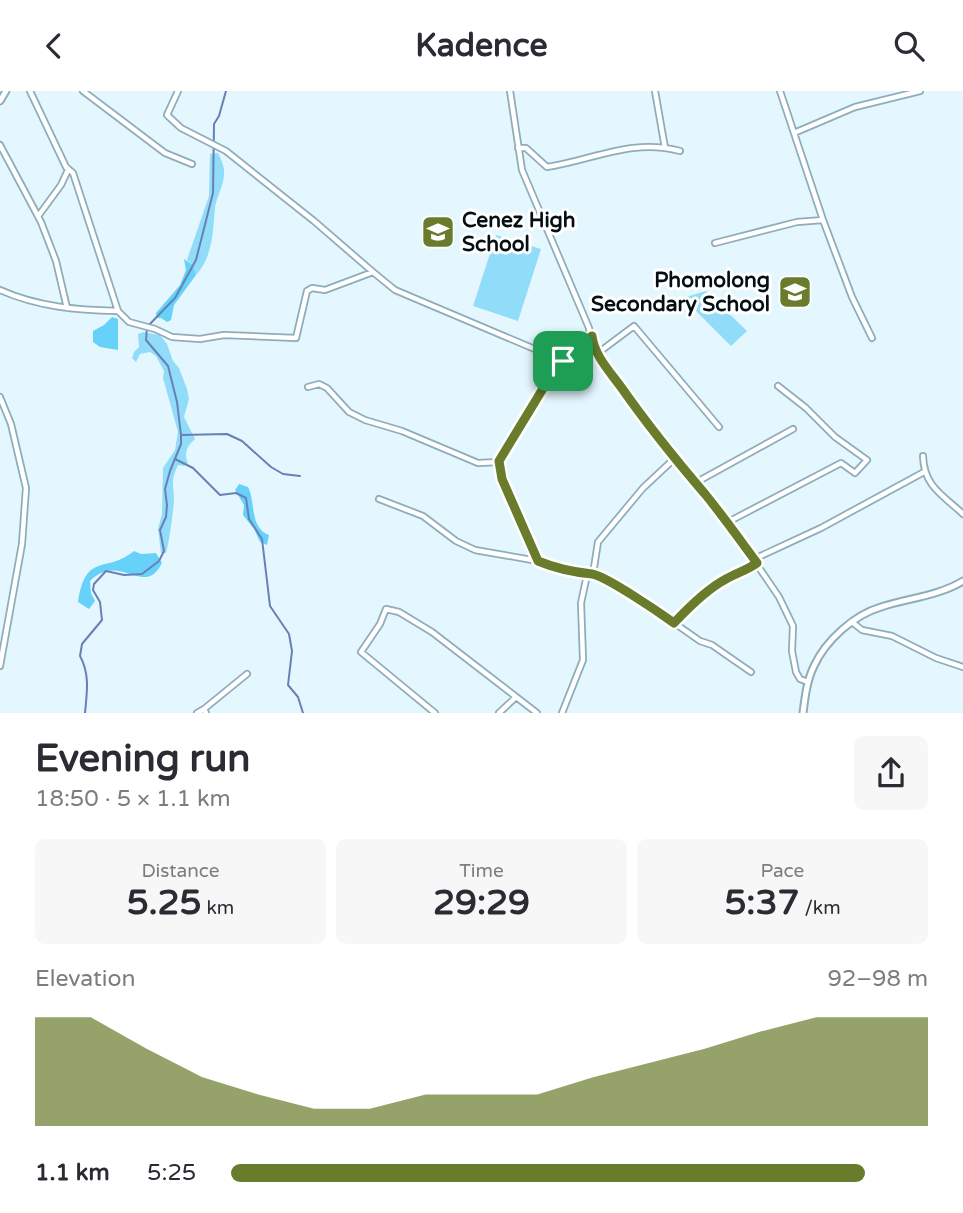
<!DOCTYPE html>
<html lang="en">
<head>
<meta charset="utf-8">
<style>
	:root { --surface:#fff; --page:#f7f7f7; --text:#2b2b33; --muted:#7c7c81; --accent:#697c2b }
	body { margin:0; font-family:"Varela Round",sans-serif; background:var(--page); color:var(--text); height:100vh; display:flex; flex-direction:column; font-size:26px; white-space:nowrap }
	* { box-sizing:border-box; margin:0 }
	p { font-size:23px; color:var(--muted) }
	.icon { flex:none; width:38px; height:38px; fill:none; stroke:currentColor; stroke-width:2; stroke-linecap:round; stroke-linejoin:round }
	.map { position:relative; height:622px; overflow:hidden }
	.side { display:flex; flex-direction:column; background:var(--surface); flex:1 }
	.side>* { flex:none }
	.pin { position:absolute; display:grid; place-items:center; width:60px; height:60px; color:#fff; margin:-30px; border-radius:14px; box-shadow:0 4px 10px #0006 }
	.round { display:grid; place-items:center; flex:none; width:74px; height:74px; border-radius:10px; background:var(--page) }
	.head { display:flex; align-items:center; justify-content:space-between; height:119px; padding:0 35px }
	h1 { font-size:38px; font-weight:800; line-height:52px }
	.stats { display:grid; grid-template-columns:repeat(3,1fr); gap:10px; height:119px; padding:7px 35px }
	.stats div { display:grid; align-content:center; border-radius:10px; background:var(--page); text-align:center }
	.stats b { font-size:35px; font-weight:800 }
	.stats small { font-size:19px; font-weight:400 }
	.stats p { font-size:19px }
	.chart { height:196px; padding:14px 35px }
	.chart p { display:flex; justify-content:space-between }
	.chart svg { width:100%; height:126px; margin-top:7px; fill:var(--accent); opacity:.7 }
	ul { padding:0 35px; list-style:none; font-size:23px }
	li { display:grid; grid-template-columns:112px 84px 1fr; align-items:center; height:52px }
	li i { height:18px; border-radius:9px; background:var(--accent) }
	header { display:flex; justify-content:space-between; align-items:center; height:91px; padding:0 35px; background:var(--surface); font-size:32px; font-weight:800 }
	.map>svg:first-child { display:block }
</style>
</head>
<body>
<header><svg class="icon" aria-label="back" viewBox="0 0 24 24"><path d="M15 5l-7 7 7 7"/></svg>Kadence<svg class="icon" aria-label="search" viewBox="0 0 24 24"><circle cx="10" cy="10" r="6"/><path d="M15 15l6 6"/></svg></header>
<div class="map">
<svg width="963" height="622" viewBox="0 0 963 622">
	<rect width="100%" height="100%" fill="#e4f7ff"/>
	<path fill="#91dcf9" d="M218,62C221,68 225,77 224,83C224,94 217,105 215,116C213,139 213,166 196,184L193,174L187,169L209,105L210,63Z
		M496,144L541,158L518,230L473,215Z
		M706,200L747,240L731,255L683,207Z
		M143,241L160,244L167,253L173,270L179,277L187,298L189,308L184,326L195,348C188,354 183,362 188,372L184,375L178,374C171,390 173,390 174,407C174,416 169,453 166,462H161L158,438L162,423L163,377L175,359L178,341L163,287L164,280L156,265L150,261L140,263L136,271L132,267L134,261L139,256L138,243Z"/>
	<path fill="#67d2f9" d="M184,168L193,174L196,184L174,214L171,229L167,231L161,227H157L156,222L180,194L186,179Z
		M112,226L118,228V259L100,256L93,251V240L104,234Z
		M239,393L248,396C256,411 249,436 269,444L267,454L260,451L254,438L243,424L244,414L235,399Z
		M134,460L141,463L156,462L162,472C144,508 120,460 90,490L91,502L95,510L89,518L78,511C86,460 106,483 134,460Z"/>
	<g fill="none" stroke-linecap="round" stroke-linejoin="round">
		<path stroke="#6780b5" stroke-width="2" d="M181,344L227,343L242,350L271,376L283,383L300,385
			M175,368L193,377L220,404L236,402L246,407L249,428L262,448L270,515L289,543L292,560L288,594L298,606L303,622
			M85,622C87,601 90,583 80,565L82,553L102,529L100,511L93,499L94,493L106,480L124,484L142,483L159,470L164,460L160,439L166,426L167,414L165,398L170,380L181,353V344L177,311L168,275L146,249L147,236L175,207L196,169L213,102L214,33L219,25L226,0"/>
		<defs>
			<path id="street" d="M30,0L66,76L73,82L118,220
				M83,0L165,62L192,73
				M178,0L167,24L181,37L226,60L314,130L373,181
				M510,0L522,79L589,237L592,252L604,275L663,354L728,431L779,506L793,535L792,560L796,581L800,588L808,591
				M655,0L665,57
				M780,0L823,129L852,206L872,247
				M794,42L855,16L920,0
				M0,54L41,131L56,170L67,217
				M518,57H526L547,76C593,69 632,47 680,60
				M39,124L61,94L68,79
				M715,152L797,131L823,129
				M0,199C38,216 77,219 118,220L129,231L155,238L172,246L200,248L224,244L296,247L307,200L312,197L325,199L373,181L395,199L563,270
				M598,262L634,235L719,336
				M308,296L319,293L327,297L349,321L365,329L402,340L478,372L499,371
				M0,306L11,333L26,397L22,453L0,575
				M923,365C924,396 943,404 963,423
				M695,392L793,338
				M379,408L423,425L456,450L475,459L538,470L577,483L597,485L653,517L700,550L712,554L751,581
				M728,431L841,372L855,382L867,369L835,346L806,317L778,295
				M754,468L821,437L924,381
				M538,470L502,388L499,371L550,286L563,270L591,245
				M593,483L598,451L643,397L674,368
				M852,531L862,539L892,545L936,567L963,576
				M674,532C689,516 707,498 726,488C737,482 747,479 757,472
				M204,618L247,583
				M197,622L204,618L206,622
				M435,622L361,561L380,533L386,518L399,521L432,541L537,622
				M499,622L516,606
				M562,622L583,569L581,512L587,484"/>
			<path id="secondary" d="M0,10L6,0
				M803,622C805,606 807,589 814,575C826,549 854,524 881,516C909,507 938,505 963,490"/>
		</defs>
		<use href="#street" stroke="#8eadb9" stroke-width="8"/>
		<use href="#secondary" stroke="#8eadb9" stroke-width="9"/>
		<use href="#street" stroke="#fff" stroke-width="4.5"/>
		<use href="#secondary" stroke="#fff" stroke-width="5"/>
	</g>
	<g fill="none" stroke-linecap="round" stroke-linejoin="round">
		<defs>
			<path id="route" d="M592,245C594,264 610,281 621,296C647,333 675,368 705,403C723,425 740,449 757,472C747,479 737,482 726,488C707,498 689,516 674,532C660,522 606,485 592,483C573,481 557,478 538,470L502,388L499,370L550,286L563,270Z"/>
		</defs>
		<use href="#route" stroke="#fff" stroke-width="14"/>
		<use href="#route" stroke="#697c2b" stroke-width="9"/>
	</g>
	<defs>
		<symbol id="school-square" viewBox="-11 -11 22 22"><rect x="-9" y="-9" width="18" height="18" rx="4" fill="#697c2b" stroke="#fff"/><path d="M0-5L7-2L0 1L-7-2ZM-4 1L0 2.5L4 1V4Q0 6-4 4Z" fill="#fff"/></symbol>
	</defs>
	<g fill-rule="evenodd">
		<use href="#school-square" x="419" y="122" width="38" height="38"/>
		<use href="#school-square" x="776" y="182" width="38" height="38"/>
	</g>
	<g text-anchor="middle" dominant-baseline="central" stroke-width="6" stroke-linejoin="round" paint-order="stroke">
		<g font-size="21" font-weight="bold" fill="#040f13" stroke="#fff" text-anchor="start">
			<text x="462" y="129">Cenez High<tspan x="462" dy="24">School</tspan></text>
			<text x="770" y="189" text-anchor="end">Phomolong<tspan x="770" dy="24">Secondary School</tspan></text>
		</g>
	</g>
</svg>
<div class="pin" style="left:563px;top:270px;background:#1e9e55"><svg class="icon" aria-label="arrive" viewBox="0 0 24 24"><path d="M6 21V4h12l-3 4 3 4H6"/></svg></div>
</div>
<section class="side">
<div class="head"><div><h1>Evening run</h1><p>18:50 · 5 × 1.1 km</p></div><a class="round"><svg class="icon" aria-label="share" viewBox="0 0 24 24"><path d="M12 15V3M7 8l5-5 5 5M5 13v7h14v-7"/></svg></a></div>
<div class="stats">
<div><p>Distance</p><b>5.25<small> km</small></b></div>
<div><p>Time</p><b>29:29</b></div>
<div><p>Pace</p><b>5:37<small> /km</small></b></div>
</div>
<div class="chart"><p><span>Elevation</span>92–98 m</p>
<svg viewBox="0 0 160 44" preserveAspectRatio="none"><path d="M0 44V6L10 6L20 17L30 27L40 33L50 38L60 38L70 33L80 33L90 33L100 27L110 22L120 17L130 11L140 6L150 6L160 6V44z"/></svg>
</div>
<ul>
<li><b>1.1 km</b>5:25<i style="width:91%"></i></li>
</ul>
</section>
</body>
</html>
